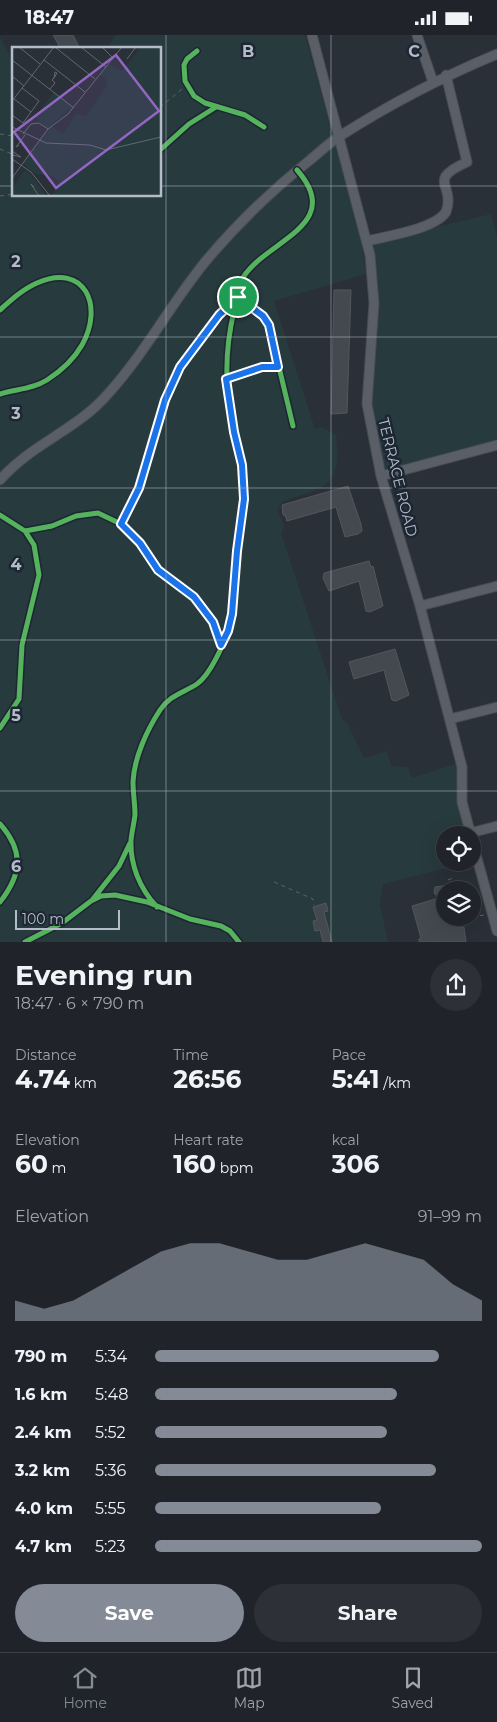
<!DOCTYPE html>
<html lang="en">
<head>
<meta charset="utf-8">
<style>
	:root { --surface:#20242a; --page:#2d3036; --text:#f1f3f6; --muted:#a2a4a8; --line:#3d4147; --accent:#848b96 }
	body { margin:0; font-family:Montserrat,sans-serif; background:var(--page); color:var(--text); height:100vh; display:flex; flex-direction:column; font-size:19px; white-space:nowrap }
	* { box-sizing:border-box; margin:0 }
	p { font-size:16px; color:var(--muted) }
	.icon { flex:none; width:28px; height:28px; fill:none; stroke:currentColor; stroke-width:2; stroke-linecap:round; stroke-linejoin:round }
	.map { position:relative; height:907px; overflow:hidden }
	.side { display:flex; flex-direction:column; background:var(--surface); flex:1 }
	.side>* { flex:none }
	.controls { position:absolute; left:436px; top:791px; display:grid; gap:10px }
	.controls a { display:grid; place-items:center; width:45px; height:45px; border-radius:50%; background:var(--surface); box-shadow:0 5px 20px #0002,0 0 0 1px var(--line); font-size:25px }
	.scale { position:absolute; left:15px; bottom:12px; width:105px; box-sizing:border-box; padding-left:5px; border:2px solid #b4bcc9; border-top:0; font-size:14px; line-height:18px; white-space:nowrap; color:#b4bcc9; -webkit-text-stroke:4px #1d2633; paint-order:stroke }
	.pin { position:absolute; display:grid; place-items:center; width:42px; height:42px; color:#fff; margin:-21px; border:2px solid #fff; border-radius:50%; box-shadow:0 1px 5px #0007 }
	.round { display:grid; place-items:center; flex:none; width:52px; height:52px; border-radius:26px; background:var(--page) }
	.headline { display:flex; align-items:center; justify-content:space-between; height:85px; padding:0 15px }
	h1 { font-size:28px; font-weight:700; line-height:38px }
	.stats { display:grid; grid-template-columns:repeat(3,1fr); gap:8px; height:85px; padding:5px 15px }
	.stats div { display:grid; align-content:center }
	.stats b { font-size:25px; font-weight:700 }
	.stats small { font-size:14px; font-weight:400 }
	.stats p { font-size:14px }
	.chart { height:140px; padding:10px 15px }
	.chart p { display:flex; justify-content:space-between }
	.chart svg { width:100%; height:90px; margin-top:5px; fill:var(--accent); opacity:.7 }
	.primary-button { display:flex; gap:10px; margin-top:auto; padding:10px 15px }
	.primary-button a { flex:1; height:58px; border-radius:30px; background:var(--accent); color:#fff; font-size:20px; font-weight:700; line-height:58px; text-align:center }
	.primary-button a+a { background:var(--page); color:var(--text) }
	ul { padding:0 15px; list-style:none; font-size:16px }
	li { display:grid; grid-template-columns:80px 60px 1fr; align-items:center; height:38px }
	li i { height:12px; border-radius:6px; background:var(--accent) }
	.status { display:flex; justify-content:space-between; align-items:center; height:35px; padding:0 25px; background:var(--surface); direction:ltr }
	.status svg { height:14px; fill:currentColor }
	.tab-bar { display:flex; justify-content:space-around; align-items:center; height:70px; border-top:1px solid var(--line); background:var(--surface); font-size:14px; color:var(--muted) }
	.tab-bar a { display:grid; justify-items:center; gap:2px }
	.tab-bar .selected { color:var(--accent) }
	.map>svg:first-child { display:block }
</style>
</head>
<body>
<div class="status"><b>18:47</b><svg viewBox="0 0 49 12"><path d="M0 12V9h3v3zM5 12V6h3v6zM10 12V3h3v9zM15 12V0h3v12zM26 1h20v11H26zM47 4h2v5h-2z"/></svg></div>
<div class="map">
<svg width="497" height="907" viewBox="0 0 497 907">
	<rect width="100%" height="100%" fill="#2a3038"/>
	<path fill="#273a3e" d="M115,0H305L359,196L366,239L274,266L315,394L322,392L336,400C342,451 327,452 283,466L277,475L284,491L281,498L342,684L347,688L364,723L387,716L391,731L408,732L412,743L461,727L462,767L471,800H445V828H466L383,849L380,870L388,907H0V2L14,28V160H160V14H107Z
		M491,179L497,201V407L387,435L380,421L372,366L379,252L373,207Z"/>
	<path fill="#444950" stroke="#52575f" d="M53,0H73L80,14H61Z
		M334,255H351L347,378L331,379Z
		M348,451L361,489L362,496L358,499L345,502L336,472L287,486L285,480H283L282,470Z
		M369,526L371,532L373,531L383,571L370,577L366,576L359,546L329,556L323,543L324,538Z
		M395,614L409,660L396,666L392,665L384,635L354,644L349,627Z
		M450,850L451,855H445V882H458L453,885L454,890H459L460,893L464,892L466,907H419V904L421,903L412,871L439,863L434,858L435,852Z
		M326,868L328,876L324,877L332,907H323L320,895L315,896L313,886L317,885L313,872Z"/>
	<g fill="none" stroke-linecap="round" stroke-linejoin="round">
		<defs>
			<path id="minor" d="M312,0L370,220L374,268L367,369L381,441L420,571L462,732V767L471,800
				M417,0L433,47
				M367,206C387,201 435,194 446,177C456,149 425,146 467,127L446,40
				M381,441L497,410
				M0,445C30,410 76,395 106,361C144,320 170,270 205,227C236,190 272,155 310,125C320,117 329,108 340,101C390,69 442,42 497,19
				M420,571L497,551
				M450,684L497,672
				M470,798L497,791
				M472,805L497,896"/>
		</defs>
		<use href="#minor" stroke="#484c53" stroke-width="11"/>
		<path stroke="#5d636a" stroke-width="1" stroke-dasharray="4 4" stroke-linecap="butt" d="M197,16L187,24L184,30L185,46L194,61L205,68L245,80L264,92
			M160,72L181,55L185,46
			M0,99L14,101
			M0,114L14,120
			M160,115L189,89L215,72
			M47,160H48
			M0,161L14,159
			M226,344L262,332H278
			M121,489L139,453L165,365L180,332L195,309L238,262L256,275L269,290L293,391
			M448,845L453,843
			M274,847L313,864L314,870
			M472,882L484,880
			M465,884L471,883"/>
		<use href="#minor" stroke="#5a5e66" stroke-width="9"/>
		<defs>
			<path id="cycleway" d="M197,16L187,24L184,30L185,46L194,61L205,68L245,80L264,92
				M160,115L189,89L216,72
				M238,262L256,275L269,290L293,391
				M0,275C11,265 23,254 37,248C85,227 104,271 82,310C74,324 61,336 47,345C33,354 16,354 0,359
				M0,480L25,496L34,510L39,540L22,610L19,664L0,693
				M121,489L139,453L165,365L180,332L195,309L238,262
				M25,496L52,491L76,481L98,478L121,489L140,508L158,535L193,562L213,587L221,610
				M0,789C24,816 22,839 0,867
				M93,864L119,831L130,808
				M157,872C140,854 130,830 131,805C132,796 134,788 135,780C135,769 133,758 133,747C134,723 147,695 160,675C170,660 183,658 197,649C210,640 224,609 229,593C235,568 234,541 237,516C240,487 246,459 241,430C240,419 236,408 234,398C225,355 224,318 234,276C236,267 237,256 240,248C259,206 348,193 297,135
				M25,907L62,888L91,866L101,861L115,860L147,867L190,884L221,891L230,896L239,907"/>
		</defs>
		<use href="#cycleway" stroke="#1d2633" stroke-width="8"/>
		<use href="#cycleway" stroke="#56b35d" stroke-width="5"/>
	</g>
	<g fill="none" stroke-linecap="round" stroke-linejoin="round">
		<defs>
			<path id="route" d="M238,262L263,281L269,290L278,332H262L226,344L234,397L242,430L244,464L237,516L232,579L228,596L221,610L213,587L194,562L158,535L140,508L121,489L139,453L165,365L180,332L219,280Z"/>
		</defs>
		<use href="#route" stroke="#fff" stroke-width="10"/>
		<use href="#route" stroke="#1a73e8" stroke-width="6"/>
	</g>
	<path fill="none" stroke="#b4bcc9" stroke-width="1" stroke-opacity="0.55" d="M166,0V907M331,0V907M0,151H14M160,151H497M0,302H497M0,453H497M0,605H497M0,756H497"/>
	<g text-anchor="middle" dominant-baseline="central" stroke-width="5" stroke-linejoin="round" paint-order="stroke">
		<g font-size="15" fill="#b4bcc9" stroke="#1d2633">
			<text transform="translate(398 442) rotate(76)">TERRACE ROAD</text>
		</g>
	</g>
	<g transform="translate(12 12)">
		<rect width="149" height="149" fill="#2a3038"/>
		<path d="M129,0H149V149H40L48,134L38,128L23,127L11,116L40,79L51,87L64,67L74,69L95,39L93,31L87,27L97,17L110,24ZM42,45L60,60L36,81L23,70ZM13,123L19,128L34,149H0V142Z" fill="#273a3e"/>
		<path fill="none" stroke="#616872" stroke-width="1" d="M7,0L28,17M43,0L83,32M69,0L94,20M90,0L101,11M115,12L124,0M0,13L62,61M32,13L73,45M0,29L12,39M38,42L43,36L40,33L42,31L45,26L43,25L42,31M2,52L19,65M0,54L42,0M0,68L11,76L27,54L10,41M0,80L34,96L78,98L94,103L149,90M11,87L19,77L27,76L36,82M7,98L4,100L13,88M0,104L9,110L1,108M0,112L19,125L38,149M0,131L36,82L56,67L110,0M22,140L19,137L27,149"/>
		<path fill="#9266c3" fill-opacity="0.15" stroke="#9266c3" stroke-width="2.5" d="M104,8L147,64L44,141L2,85Z"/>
		<rect width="149" height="149" fill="none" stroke="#b4bcc9" stroke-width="2.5"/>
	</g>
	<g font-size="16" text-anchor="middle" font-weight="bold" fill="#b4bcc9" stroke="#1d2633" stroke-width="5" stroke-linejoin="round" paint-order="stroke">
		<text x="248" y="22">B</text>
		<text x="414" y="22">C</text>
		<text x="16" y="232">2</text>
		<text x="16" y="384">3</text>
		<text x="16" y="535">4</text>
		<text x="16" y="686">5</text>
		<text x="16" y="837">6</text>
	</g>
</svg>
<div class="controls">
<a><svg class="icon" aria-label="locate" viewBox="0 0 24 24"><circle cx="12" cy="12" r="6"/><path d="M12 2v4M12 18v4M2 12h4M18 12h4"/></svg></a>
<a><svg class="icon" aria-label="layers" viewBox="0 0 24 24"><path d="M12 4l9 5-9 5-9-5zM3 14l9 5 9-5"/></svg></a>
</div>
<div class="scale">100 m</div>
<div class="pin" style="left:238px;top:262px;background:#1e9e55"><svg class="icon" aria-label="arrive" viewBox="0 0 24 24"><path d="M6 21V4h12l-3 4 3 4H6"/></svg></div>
</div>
<section class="side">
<div class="headline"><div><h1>Evening run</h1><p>18:47 · 6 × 790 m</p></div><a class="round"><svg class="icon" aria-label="share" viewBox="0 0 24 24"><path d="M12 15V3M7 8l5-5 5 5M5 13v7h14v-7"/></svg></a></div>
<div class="stats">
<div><p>Distance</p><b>4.74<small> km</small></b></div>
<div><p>Time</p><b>26:56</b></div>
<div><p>Pace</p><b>5:41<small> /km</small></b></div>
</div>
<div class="stats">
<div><p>Elevation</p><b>60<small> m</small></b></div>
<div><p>Heart rate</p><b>160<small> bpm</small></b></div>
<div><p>kcal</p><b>306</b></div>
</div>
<div class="chart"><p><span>Elevation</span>91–99 m</p>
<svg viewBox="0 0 160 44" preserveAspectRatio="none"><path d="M0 44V34L10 38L20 34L30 26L40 18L50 10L60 6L70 6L80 10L90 14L100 14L110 10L120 6L130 10L140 14L150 26L160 34V44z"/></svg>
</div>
<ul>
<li><b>790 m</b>5:34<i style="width:87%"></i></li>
<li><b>1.6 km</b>5:48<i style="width:74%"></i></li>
<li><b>2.4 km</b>5:52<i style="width:71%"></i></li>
<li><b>3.2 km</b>5:36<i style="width:86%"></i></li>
<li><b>4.0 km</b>5:55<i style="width:69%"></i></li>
<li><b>4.7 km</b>5:23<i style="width:100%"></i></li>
</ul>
<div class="primary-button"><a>Save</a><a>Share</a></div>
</section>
<nav class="tab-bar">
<a class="selected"><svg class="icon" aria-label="home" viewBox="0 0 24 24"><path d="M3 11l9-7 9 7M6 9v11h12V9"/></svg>Home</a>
<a><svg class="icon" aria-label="map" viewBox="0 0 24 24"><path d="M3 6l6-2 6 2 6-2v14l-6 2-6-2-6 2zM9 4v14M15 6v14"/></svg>Map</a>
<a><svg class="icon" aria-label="saved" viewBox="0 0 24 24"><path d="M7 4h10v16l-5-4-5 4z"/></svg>Saved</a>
</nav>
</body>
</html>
